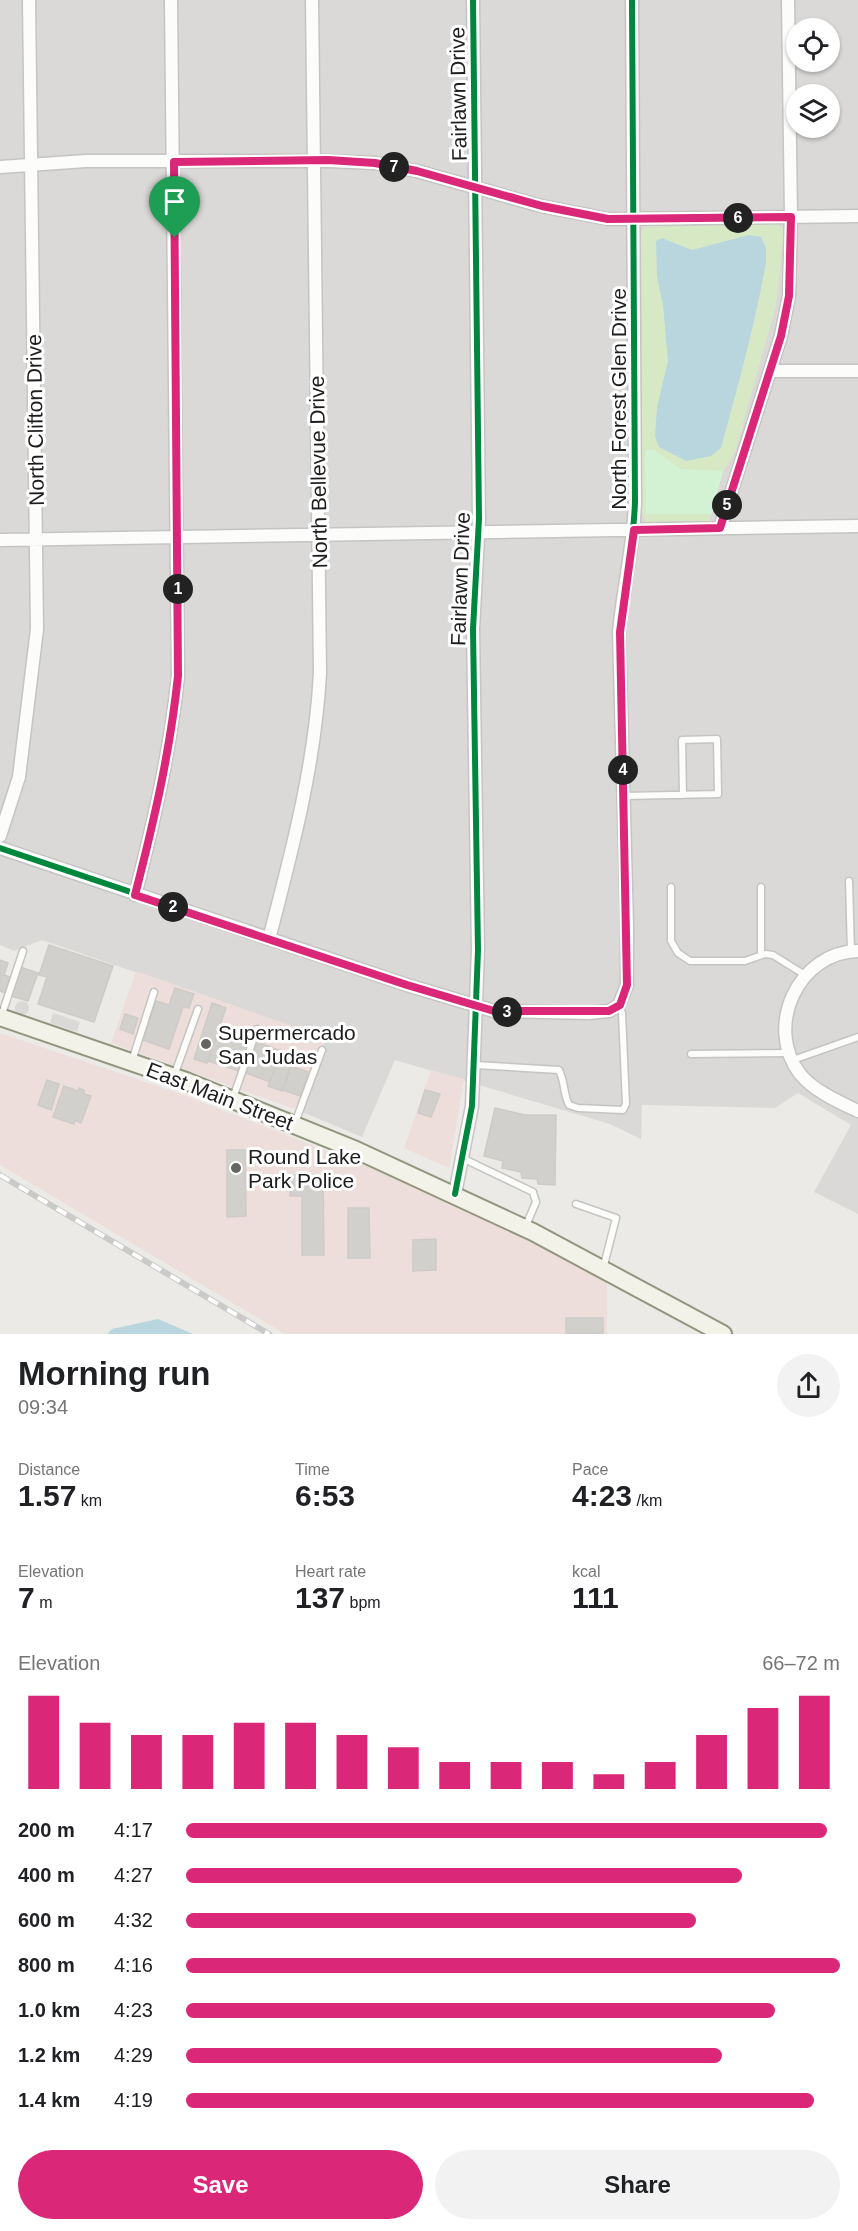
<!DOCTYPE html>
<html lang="en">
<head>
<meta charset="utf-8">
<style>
	:root { --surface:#fff; --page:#f2f2f2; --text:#202124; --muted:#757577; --accent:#db2777 }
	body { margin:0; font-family:Arial,sans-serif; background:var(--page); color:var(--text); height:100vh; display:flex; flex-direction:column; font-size:22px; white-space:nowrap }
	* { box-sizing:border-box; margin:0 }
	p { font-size:20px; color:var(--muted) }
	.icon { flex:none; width:33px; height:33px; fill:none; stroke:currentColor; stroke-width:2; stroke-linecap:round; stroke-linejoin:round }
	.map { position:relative; height:1334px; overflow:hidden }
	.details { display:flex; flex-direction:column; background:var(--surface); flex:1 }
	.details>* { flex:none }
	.fabs { position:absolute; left:786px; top:18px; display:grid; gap:12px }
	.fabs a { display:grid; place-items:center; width:54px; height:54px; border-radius:50%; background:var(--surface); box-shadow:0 2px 4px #0004; font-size:30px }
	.pin { position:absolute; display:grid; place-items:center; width:51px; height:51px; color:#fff; margin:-62px -26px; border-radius:50% 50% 50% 0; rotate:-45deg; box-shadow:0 0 6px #0007 }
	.pin .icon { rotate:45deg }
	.km { position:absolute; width:30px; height:30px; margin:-15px; border-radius:50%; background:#222; color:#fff; font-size:16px; line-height:30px; text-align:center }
	.round { display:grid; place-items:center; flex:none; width:63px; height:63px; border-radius:32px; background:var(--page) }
	.head { display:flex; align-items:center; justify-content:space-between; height:102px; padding:0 18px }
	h1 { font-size:33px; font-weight:700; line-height:45px }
	.figures { display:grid; grid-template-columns:repeat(3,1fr); gap:9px; height:102px; padding:6px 18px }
	.figures div { display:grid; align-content:center }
	.figures b { font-size:30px; font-weight:700 }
	.figures small { font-size:16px; font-weight:400 }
	.figures p { font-size:16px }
	.chart { height:168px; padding:12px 18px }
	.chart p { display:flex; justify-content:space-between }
	.chart svg { width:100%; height:108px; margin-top:6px; stroke:var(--accent); stroke-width:6 }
	.primary-button { display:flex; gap:12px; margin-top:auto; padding:12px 18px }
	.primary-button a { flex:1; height:69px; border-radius:36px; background:var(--accent); color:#fff; font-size:24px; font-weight:700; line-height:69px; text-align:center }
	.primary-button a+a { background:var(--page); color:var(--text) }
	ul { padding:0 18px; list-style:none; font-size:20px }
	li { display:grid; grid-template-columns:96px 72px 1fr; align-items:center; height:45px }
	li i { height:15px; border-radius:8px; background:var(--accent) }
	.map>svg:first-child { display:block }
</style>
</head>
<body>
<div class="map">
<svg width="858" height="1334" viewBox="0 0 858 1334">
	<rect width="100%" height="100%" fill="#ebeae6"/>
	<path fill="#dad9d7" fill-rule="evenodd" d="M0,0H858V1214L814,1192L851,1125L798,1093L775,1108L642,1105L641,1139L610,1124L395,1060L362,1137L300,1111L326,1038L42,940L14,951L0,945ZM796,28H830V62H796ZM796,94H830V128H796Z
		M15 1008a7 7 0 1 1 14 0a7 7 0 1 1-14 0Z
		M53,1013L80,1022L77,1032L50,1023Z"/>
	<path fill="#eddedb" d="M136,971L326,1038L300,1111L111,1043Z
		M0,1033L181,1094L389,1175L607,1276V1334H285L0,1165Z
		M431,1070L464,1079L449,1168L404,1148Z"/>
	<path fill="#d7e9c4" d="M778,224L784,230L776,305L735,452L723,471L709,521L646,522L642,513L641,231L645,227Z"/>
	<path fill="#d3f2d4" d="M645,450H654L681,469L723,471L712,514H646Z"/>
	<path fill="#b9d6df" d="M749,235L761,237L766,248V262C755,325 738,386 721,448L711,456L686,461L659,447L655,436L657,407L668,361L663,305L657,277L656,241L662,238L692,250Z
		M158,1319L193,1334H107L112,1329Z"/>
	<path fill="#d2d0cd" stroke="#cecbc7" stroke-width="1.5" d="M49,945L113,966L94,1022L38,1004L47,977L39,975Z
		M0,960L8,963L4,975L10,977L5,993L0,991Z
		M20,967L38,973L28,1001L11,996Z
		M175,988L194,994L189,1008L183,1007L169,1049L143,1040L156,1001L169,1005Z
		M212,1003L226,1008L207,1063L194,1059Z
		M125,1014L138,1018L133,1034L120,1029Z
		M219,1029L250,1040L239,1071L208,1061Z
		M257,1042L281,1051L270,1082L246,1073Z
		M278,1059L291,1064L282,1091L268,1086Z
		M291,1066L308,1072L300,1096L283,1090Z
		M47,1080L59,1084L51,1110L38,1105Z
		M64,1086L78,1091L79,1088L84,1090V1094L91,1096L81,1123L75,1120L74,1124L53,1117Z
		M425,1090L440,1094L431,1117L418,1113Z
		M495,1108L525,1115H556L555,1185L538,1184L537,1179L522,1178L521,1172L502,1168L503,1161L484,1156Z
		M227,1150H245L246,1216L227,1217Z
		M290,1175H323L324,1255H302V1196H290Z
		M348,1208H369L370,1258H348Z
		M436,1239V1270L413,1271V1240Z
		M566,1318H603V1334H566Z"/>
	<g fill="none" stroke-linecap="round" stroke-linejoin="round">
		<defs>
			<path id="service" d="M624,796L718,794L717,739L682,740L683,795
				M849,881L851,952
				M671,887V941L678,953L690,961H745L765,954L773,955L805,975
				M761,887V955
				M1,1017L23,951
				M691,1054L789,1053
				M793,1060L858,1037
				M132,1061L154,992
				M475,1065L559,1070C565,1082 563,1093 569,1105L578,1108L623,1110L626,1104L622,1013L619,1005
				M174,1076L198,1009
				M233,1098L257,1029
				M295,1123L322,1050
				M462,1158L533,1192L536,1202L525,1228
				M576,1204L616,1218L603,1269"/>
			<path id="minor" d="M0,167L86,161H328L375,163L417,171L541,206L608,219L858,216
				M770,371H858
				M720,528L781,336L789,296L791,217L788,0
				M0,540L858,526
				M0,836L19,777L37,629L29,0
				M0,848L407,985L494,1011L589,1013L609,1011L619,1005L627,985V924L619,632C623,588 634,545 635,501L632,0
				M135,895C154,821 170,752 178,676L171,0
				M269,939C292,851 315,765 320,673L312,0
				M858,951C798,952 764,1027 800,1074C814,1091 839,1102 858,1111
				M455,1194L472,1106L478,950L473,629L479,519L473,0"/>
			<path id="secondary" d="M0,1017L186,1081L356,1150L533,1232L723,1334"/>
		</defs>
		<use href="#service" stroke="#c4c4c2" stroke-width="9"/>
		<use href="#minor" stroke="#c4c4c2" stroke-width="15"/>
		<use href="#secondary" stroke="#92957e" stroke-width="20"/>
		<use href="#service" stroke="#fcfcfb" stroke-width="6"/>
		<use href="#minor" stroke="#fcfcfb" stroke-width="12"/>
		<use href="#secondary" stroke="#f2f2e9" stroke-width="16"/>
		<defs>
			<path id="rail" d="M0,1175L269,1334"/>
		</defs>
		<use href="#rail" stroke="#cacac9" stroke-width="6"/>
		<use href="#rail" stroke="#fff" stroke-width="4" stroke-dasharray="11" stroke-linecap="butt"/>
		<defs>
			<path id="cycleway" d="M0,848L407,985L494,1011L589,1013L609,1011L619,1005L627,985V924L619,632C623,588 634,545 635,501L632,0
				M455,1194L472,1106L478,950L473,629L479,519L473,0"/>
		</defs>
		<use href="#cycleway" stroke="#fff" stroke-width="10"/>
		<use href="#cycleway" stroke="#00873e" stroke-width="6"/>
	</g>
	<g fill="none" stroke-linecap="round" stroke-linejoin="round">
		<defs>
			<path id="route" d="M328,160L375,163L417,171L542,206L608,219L791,217L789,296L781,336L720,528L634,530L620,632L627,985L620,1005L609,1011H494L407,985L135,895C154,821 170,752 178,676L174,162Z"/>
		</defs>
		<use href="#route" stroke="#fff" stroke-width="12"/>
		<use href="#route" stroke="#db2777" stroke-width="8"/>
	</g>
	<g fill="#656563" stroke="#fff" stroke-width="2">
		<circle cx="206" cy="1044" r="6"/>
		<circle cx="236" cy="1168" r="6"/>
	</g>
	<g text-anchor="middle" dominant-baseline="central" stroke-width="6" stroke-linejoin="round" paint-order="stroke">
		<g font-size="21" fill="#1d1d1d" stroke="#fff">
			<text transform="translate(458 94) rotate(-91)">Fairlawn Drive</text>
			<text transform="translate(618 399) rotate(-90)">North Forest Glen Drive</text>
			<text transform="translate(35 420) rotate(-91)">North Clifton Drive</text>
			<text transform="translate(318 472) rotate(-91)">North Bellevue Drive</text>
			<text transform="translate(460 579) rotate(-88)">Fairlawn Drive</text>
			<text transform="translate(220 1096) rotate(21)">East Main Street</text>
		</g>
		<g font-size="21" fill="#1d1d1d" stroke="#fff" text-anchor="start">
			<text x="218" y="1032">Supermercado<tspan x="218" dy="24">San Judas</tspan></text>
			<text x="248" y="1156">Round Lake<tspan x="248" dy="24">Park Police</tspan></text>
		</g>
	</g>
</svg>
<div class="fabs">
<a><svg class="icon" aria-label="locate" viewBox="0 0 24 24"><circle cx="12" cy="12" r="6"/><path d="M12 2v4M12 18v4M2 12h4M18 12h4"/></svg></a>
<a><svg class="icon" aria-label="layers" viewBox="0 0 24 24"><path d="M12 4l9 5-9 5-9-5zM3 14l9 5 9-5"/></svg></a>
</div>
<div class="pin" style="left:175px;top:238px;background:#1e9e55"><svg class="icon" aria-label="arrive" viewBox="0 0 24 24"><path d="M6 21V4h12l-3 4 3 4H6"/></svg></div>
<b class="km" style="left:178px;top:589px">1</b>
<b class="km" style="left:173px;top:907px">2</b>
<b class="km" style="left:507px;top:1012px">3</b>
<b class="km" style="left:623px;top:770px">4</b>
<b class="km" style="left:727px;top:505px">5</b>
<b class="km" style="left:738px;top:218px">6</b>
<b class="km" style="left:394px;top:167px">7</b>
</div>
<section class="details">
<div class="head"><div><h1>Morning run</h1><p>09:34</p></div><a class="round"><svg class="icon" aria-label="share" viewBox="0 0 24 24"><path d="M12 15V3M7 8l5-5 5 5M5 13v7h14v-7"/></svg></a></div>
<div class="figures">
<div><p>Distance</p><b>1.57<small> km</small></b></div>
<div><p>Time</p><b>6:53</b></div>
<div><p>Pace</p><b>4:23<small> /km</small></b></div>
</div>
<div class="figures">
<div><p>Elevation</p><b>7<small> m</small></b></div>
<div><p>Heart rate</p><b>137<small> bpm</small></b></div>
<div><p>kcal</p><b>111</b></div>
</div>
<div class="chart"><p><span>Elevation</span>66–72 m</p>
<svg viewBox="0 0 160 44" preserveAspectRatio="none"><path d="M5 44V6M15 44V17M25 44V22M35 44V22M45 44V17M55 44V17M65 44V22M75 44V27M85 44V33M95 44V33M105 44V33M115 44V38M125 44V33M135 44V22M145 44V11M155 44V6"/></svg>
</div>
<ul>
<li><b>200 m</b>4:17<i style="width:98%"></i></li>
<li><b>400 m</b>4:27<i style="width:85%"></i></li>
<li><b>600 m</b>4:32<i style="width:78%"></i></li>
<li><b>800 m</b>4:16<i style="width:100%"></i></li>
<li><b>1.0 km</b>4:23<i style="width:90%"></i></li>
<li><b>1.2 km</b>4:29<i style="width:82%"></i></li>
<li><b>1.4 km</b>4:19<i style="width:96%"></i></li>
</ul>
<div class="primary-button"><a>Save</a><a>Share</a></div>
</section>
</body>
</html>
